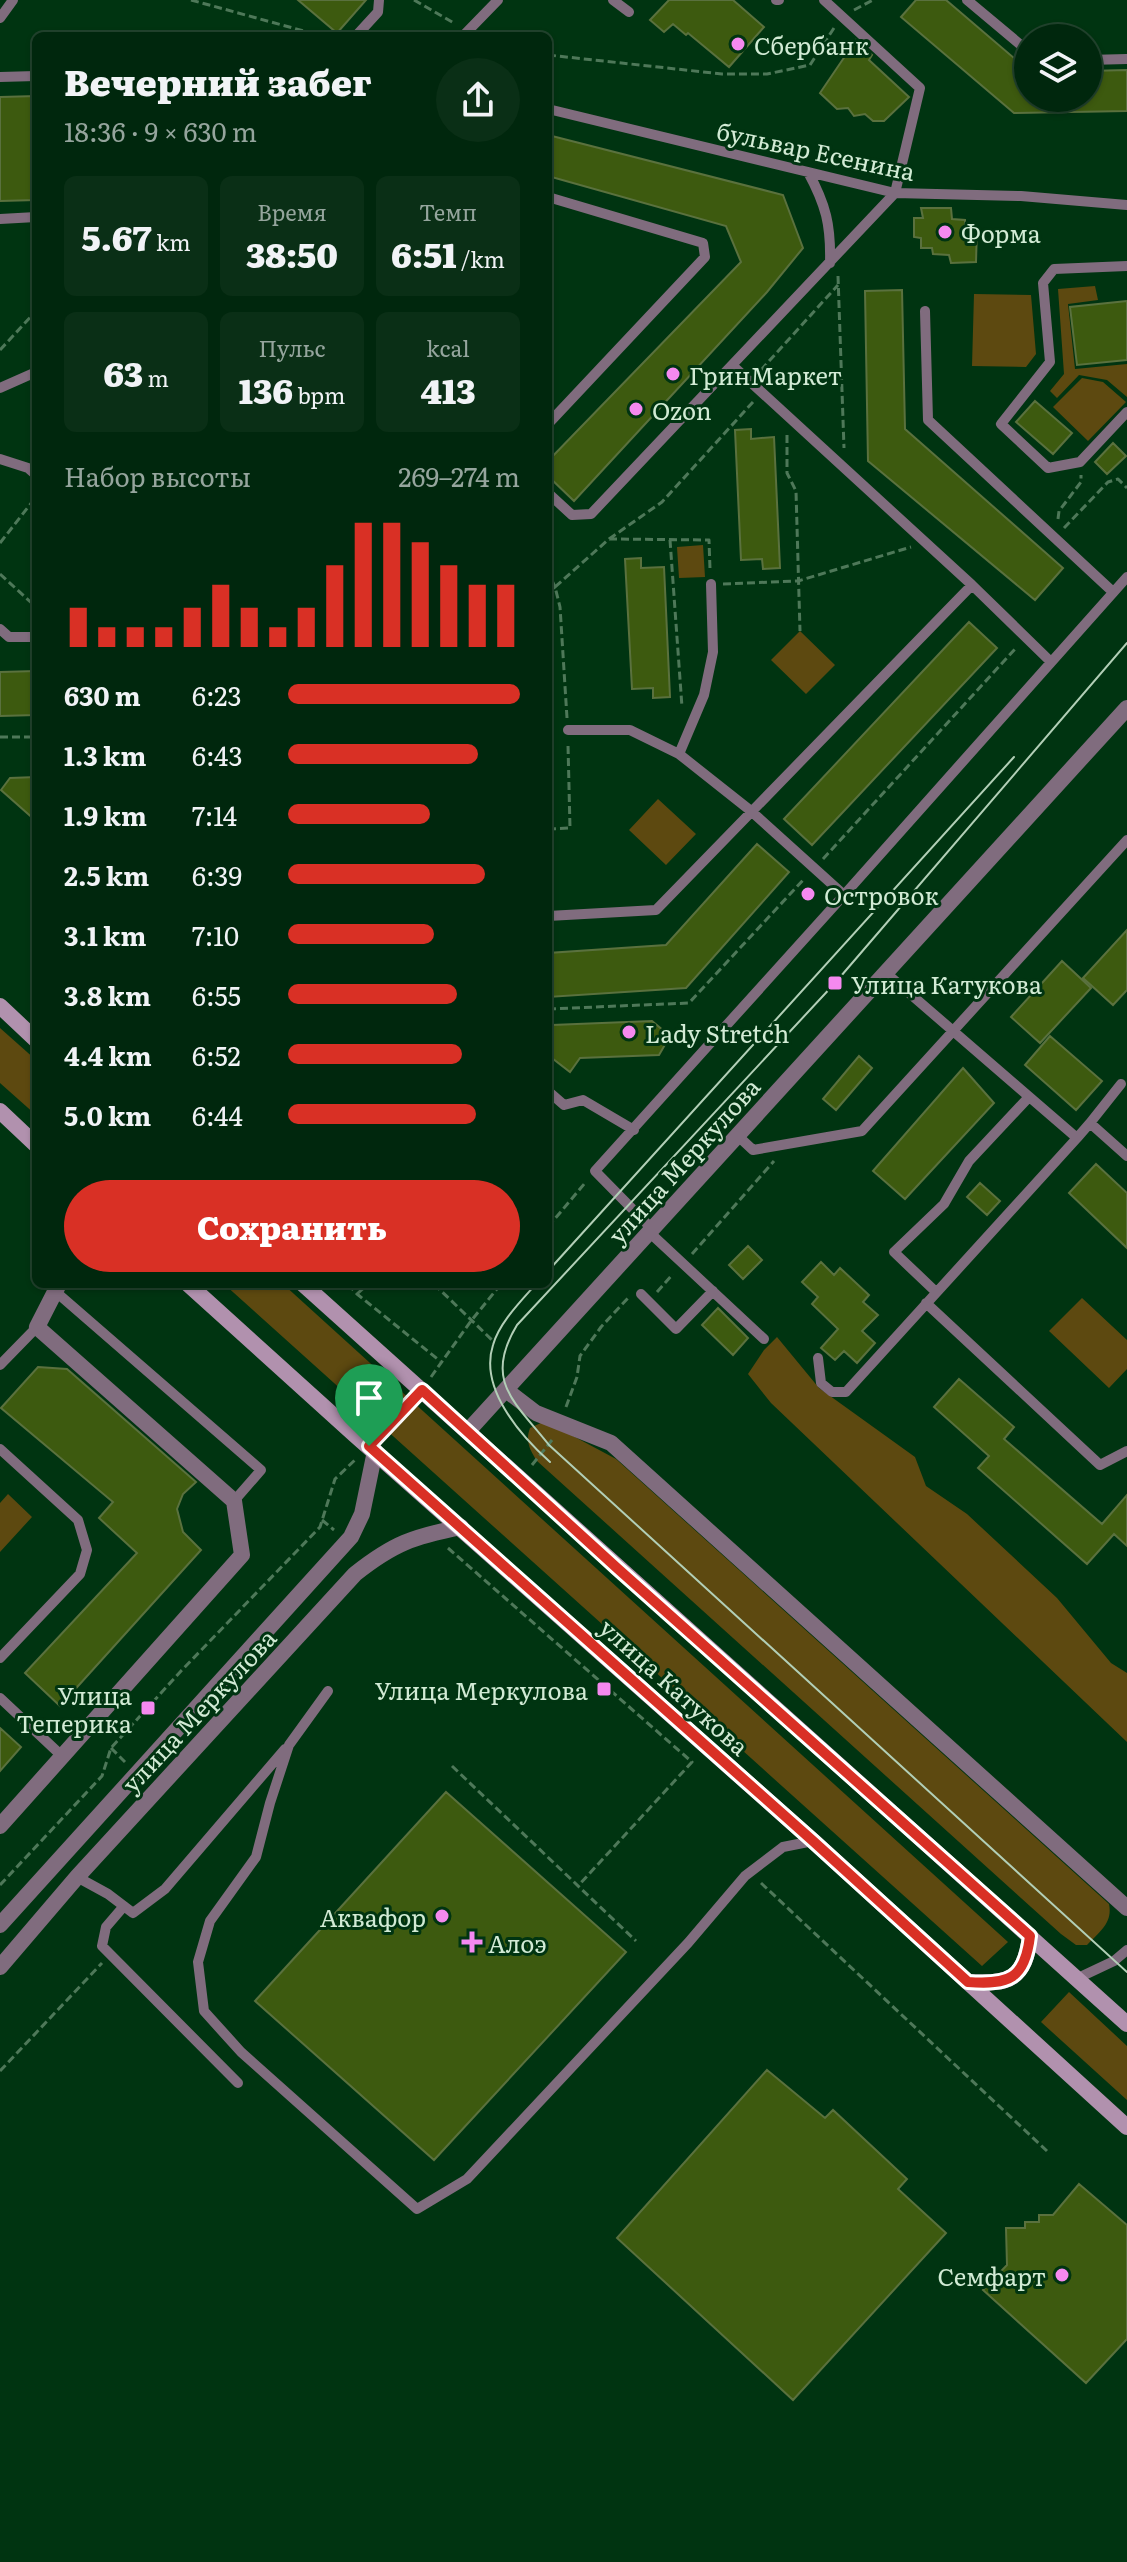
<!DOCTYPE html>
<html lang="ru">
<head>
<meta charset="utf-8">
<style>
	:root { --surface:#00270d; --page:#0a2f16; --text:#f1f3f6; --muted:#95a59d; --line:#22442e; --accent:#d93025 }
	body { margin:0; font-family:Literata,serif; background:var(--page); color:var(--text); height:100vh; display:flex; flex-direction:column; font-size:30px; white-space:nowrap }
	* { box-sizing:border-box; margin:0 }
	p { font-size:26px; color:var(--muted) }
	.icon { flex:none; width:44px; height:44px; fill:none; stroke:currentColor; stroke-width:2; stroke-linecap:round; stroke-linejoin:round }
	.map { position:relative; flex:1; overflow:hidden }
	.sheet { position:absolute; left:32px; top:32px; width:520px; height:1256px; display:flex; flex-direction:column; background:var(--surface); border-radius:12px; box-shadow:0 2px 6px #0004,0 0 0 2px var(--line) }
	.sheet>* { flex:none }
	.buttons { position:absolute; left:1014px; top:24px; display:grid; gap:16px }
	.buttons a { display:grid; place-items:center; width:88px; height:88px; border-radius:50%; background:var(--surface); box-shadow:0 2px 6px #0004,0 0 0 2px var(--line); font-size:40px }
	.pin { position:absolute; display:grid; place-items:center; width:68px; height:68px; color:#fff; margin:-82px -34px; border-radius:50% 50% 50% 0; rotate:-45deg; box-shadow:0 0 8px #0007 }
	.pin .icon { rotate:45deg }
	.round { display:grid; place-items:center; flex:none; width:84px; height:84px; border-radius:42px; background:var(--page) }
	.summary { display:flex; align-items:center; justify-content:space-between; height:136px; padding:0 32px }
	h1 { font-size:36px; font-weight:800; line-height:60px }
	.figures { display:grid; grid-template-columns:repeat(3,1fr); gap:12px; height:136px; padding:8px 32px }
	.figures div { display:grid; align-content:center; border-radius:12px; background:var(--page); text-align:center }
	.figures b { font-size:34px; font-weight:800 }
	.figures small { font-size:22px; font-weight:400 }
	.figures p { font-size:22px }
	.chart { height:224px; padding:16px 32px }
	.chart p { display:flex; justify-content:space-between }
	.chart svg { width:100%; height:144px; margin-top:8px; stroke:var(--accent); stroke-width:6 }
	.button { display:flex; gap:16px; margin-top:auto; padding:16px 32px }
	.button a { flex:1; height:92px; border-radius:48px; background:var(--accent); color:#fff; font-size:32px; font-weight:800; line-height:92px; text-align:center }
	ul { padding:0 32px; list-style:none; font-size:26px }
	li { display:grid; grid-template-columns:128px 96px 1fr; align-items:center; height:60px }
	li i { height:20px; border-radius:10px; background:var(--accent) }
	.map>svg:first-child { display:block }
</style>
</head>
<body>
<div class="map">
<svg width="1127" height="2562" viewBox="0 0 1127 2562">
	<rect width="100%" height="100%" fill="#003411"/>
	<path fill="#5d4910" d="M1095,286L1098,300L1068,304L1075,369L1127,364V397L1107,380L1079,375L1057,398L1050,391L1064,374L1058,289Z
		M974,294L1031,295L1036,354L1026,367L972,366Z
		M1082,378L1103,382L1126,402L1088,441L1053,407Z
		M703,545L705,577L679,578L677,547Z
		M800,631L835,665L806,694L771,660Z
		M658,799L696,834L666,865L629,830Z
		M0,1028L36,1060V1115L0,1083Z
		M224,1284H283L1008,1942L982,1966Z
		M1082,1298L1127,1340V1369L1109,1388L1049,1331Z
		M777,1337L819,1388L915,1457L926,1486L967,1514L1057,1598L1111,1663L1127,1673V1742L771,1403L748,1374L764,1350Z
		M545,1421L616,1459L1109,1904C1113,1923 1099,1932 1087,1945H1076L1061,1934L537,1461C530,1450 525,1441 530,1428Z
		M8,1494L32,1517L0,1552V1503Z
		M1069,1992L1127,2046V2100L1041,2022Z"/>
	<path fill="#3d5a0f" stroke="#5a713e" stroke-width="2" d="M298,0H366L337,33Z
		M669,0H733L764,27L729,67L688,33L686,35L673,24L664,32L650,20Z
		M916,0H946L1028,70V98H1088V71L1127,70V111L1014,113L901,17Z
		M856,40L872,55L869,60L909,97L884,121H873L865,114L854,116L848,108L837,109L820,93Z
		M36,96V200L0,201V97Z
		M548,135L783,195L803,248L767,292L574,501L548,476V461L741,262L726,226L548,176Z
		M921,208H951L952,219L965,220V227L977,228L976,262L951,263L949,255L933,254L932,248H921V238L914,237V218H923Z
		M902,290L905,429L1063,568L1035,600L868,461L865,291Z
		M1127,301V360L1077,365L1070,307Z
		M1035,401L1072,433L1053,454L1016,422Z
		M751,429V439L774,437L780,568L763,569L762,559L741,560L735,430Z
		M1113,443L1126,456L1107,474L1095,462Z
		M641,558V568L664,567L670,697L653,698V688L632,689L625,559Z
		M969,622L997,648L812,845L784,819Z
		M36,671V715L0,716V672Z
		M36,777V821L1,790L10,778Z
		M757,844L789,872L686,988L548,997V953L666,945Z
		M1127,930V990L1113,1005L1083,978Z
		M1062,961L1091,988L1040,1043L1011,1017Z
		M652,1021L670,1036L659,1055L580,1058L570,1072L548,1055V1030L552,1025Z
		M1050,1036L1102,1081L1076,1110L1025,1065Z
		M859,1056L872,1068L836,1110L823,1099Z
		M963,1068L994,1103L905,1199L873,1171Z
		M1096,1164L1127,1193V1248L1069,1193Z
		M980,1183L1000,1201L987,1215L967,1197Z
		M748,1246L762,1260L743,1279L729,1265Z
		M821,1262L834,1275L840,1268L869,1295L863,1302L878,1315L862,1331L875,1343L857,1363L844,1351L835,1360L821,1348L838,1329L812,1304L818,1297L802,1282Z
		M718,1308L748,1338L733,1355L702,1325Z
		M38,1367L67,1369L196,1482L183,1494L177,1509L183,1532L201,1550L60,1706L25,1673L137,1553L99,1518L113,1502L1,1408Z
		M959,1379L1014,1427L1004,1439L1102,1524L1127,1495V1546L1114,1534L1087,1564L978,1468L989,1456L934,1407Z
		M0,1728L21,1747L0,1771Z
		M446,1792L626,1952L434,2160L255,2001Z
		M767,2070L825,2118L833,2110L907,2179L898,2189L946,2233L793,2400L617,2238Z
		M1079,2184L1127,2225V2339L1086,2383L983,2290L1007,2265L1006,2228H1025V2222H1039V2215H1053Z"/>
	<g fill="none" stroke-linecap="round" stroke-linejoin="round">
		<path stroke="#4e7859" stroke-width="3" stroke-dasharray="8 4" stroke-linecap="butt" d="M191,0L322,36
			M414,0L454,23
			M854,10L873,0
			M292,36L298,29
			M548,55L722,74H767L810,65L834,28
			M838,276L844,448
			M0,350L36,311
			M761,370L838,285
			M787,435V473L796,491L800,631
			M1058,519L1059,511L1081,482V475
			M1064,528L1108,482L1118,479L1127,488
			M609,539L709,540L710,569
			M670,540L682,707
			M0,543L36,497
			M548,571L555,587L548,592
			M0,574L36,607
			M723,584L798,581L911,547
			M567,718L560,607L555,587L609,539L662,502L753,402
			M0,737H36
			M548,829L570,828L568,745
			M823,859L1015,649
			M548,1009L689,1003L804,879
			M548,1227L585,1183
			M692,1254L774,1161
			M348,1284L357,1294L440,1361
			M434,1284L493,1341
			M657,1292L673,1274
			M357,1294L368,1284
			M431,1377L471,1321L501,1284
			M566,1407L577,1377L580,1356L601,1327L628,1298
			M382,1434L410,1405
			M532,1465L552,1440
			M322,1520L334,1530
			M448,1548L692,1762L578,1886
			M111,1748L125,1762
			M452,1766L636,1941
			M761,1883L1047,2151
			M0,1885L102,1776L111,1748L181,1671L320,1527L335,1479L356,1459
			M0,2071L102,1963"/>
		<path stroke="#806c7e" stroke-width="10" d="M613,0L629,12
			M776,0H779
			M967,0L1028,51
			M0,18L13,0
			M356,36L378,12L379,0
			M463,36L498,0
			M1088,60L1127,59
			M0,77L36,76
			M548,109L895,193L1021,196L1127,205
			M808,172C826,205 831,225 830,263
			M548,197L703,243L705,257L548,424
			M0,219L36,217
			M1127,266L1054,269L1043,283L1050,362L1001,424L1048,468L1080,462L1127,412
			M925,311L928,420L1113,592
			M733,366L972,585L1051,662
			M0,388L36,372
			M0,459L28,468L36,475
			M548,493L572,515L591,514L895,193L920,88L824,0
			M711,584L713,652L704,695L679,754L751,811L844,895
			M0,629L9,637H36
			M568,730H630L679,754
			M548,916L656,910L972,585
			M548,1091L564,1105L583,1100L634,1130
			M1090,1123L1121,1084
			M738,1136L753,1150L862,1131L1127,840
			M1077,1138L1090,1123L1127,1156
			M652,1229L595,1171L844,895L1127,577
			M649,1232L764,1339
			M56,1292L261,1470L234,1501
			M936,1292L894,1252L944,1204L969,1161L1028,1098
			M641,1294L676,1329L713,1291
			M926,1303L1100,1465L1127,1451
			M818,1358L821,1383L832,1392H846L1077,1138L886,973
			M0,1365L37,1327
			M0,1449L78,1520L87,1550L80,1574L0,1658
			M328,1691L289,1745L270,1803L256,1857L210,1921L198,1962L204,2011L241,2052L417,2209L467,2179L688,1943L745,1876L783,1847L813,1841
			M0,1698L63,1757
			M77,1877L108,1894L133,1913L165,1889L285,1749
			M124,1906L106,1927L102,1946L238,2083
			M1078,1978L1114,1961L1127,1950"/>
		<path stroke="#806c7e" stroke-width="16" d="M506,1390L536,1413L611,1443L1127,1908
			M0,1826L242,1555L234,1501L37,1327L59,1284"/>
		<path stroke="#806c7e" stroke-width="16" d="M468,1431L1127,708
			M0,1925L351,1537L362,1514L375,1451
			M0,1967L77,1877L355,1574C394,1543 413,1537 461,1527"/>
		<path stroke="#b191ae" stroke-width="16" d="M0,1006L36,1040
			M0,1111L36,1145
			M188,1284L355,1435L813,1841L1127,2127
			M303,1284L1127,2024
			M968,1982C1010,1985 1025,1979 1030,1936"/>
		<path stroke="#b2cfb7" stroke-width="2" d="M1127,643L835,983L517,1325C483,1381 515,1402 549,1445L1127,1972
			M548,1271L1014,757
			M536,1284C521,1301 499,1323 493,1345C479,1388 520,1435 550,1462"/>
	</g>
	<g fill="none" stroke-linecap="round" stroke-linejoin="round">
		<defs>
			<path id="route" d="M422,1390L617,1568L1030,1936C1025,1979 1009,1985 968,1982L813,1841L369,1446Z"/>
		</defs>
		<use href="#route" stroke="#fff" stroke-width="16"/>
		<use href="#route" stroke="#d93025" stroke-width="10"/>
	</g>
	<g fill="#f589ef" stroke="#003411" stroke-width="3">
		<circle cx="738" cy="44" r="8"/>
		<circle cx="945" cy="232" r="8"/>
		<circle cx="673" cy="374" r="8"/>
		<circle cx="636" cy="409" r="8"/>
		<circle cx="808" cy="894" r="8"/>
		<rect x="827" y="975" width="16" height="16" rx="4"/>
		<circle cx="629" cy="1032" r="8"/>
		<rect x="596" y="1681" width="16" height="16" rx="4"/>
		<rect x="140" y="1700" width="16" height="16" rx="4"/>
		<circle cx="442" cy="1916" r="8"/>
		<path d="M468 1930h8v8h8v8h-8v8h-8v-8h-8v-8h8z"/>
		<circle cx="1062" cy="2275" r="8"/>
	</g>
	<g text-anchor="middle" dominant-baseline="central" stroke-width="6" stroke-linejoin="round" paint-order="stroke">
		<g font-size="24" fill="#d2ebd5" stroke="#003411" text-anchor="start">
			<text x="754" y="44">Сбербанк</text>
			<text x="961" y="232">Форма</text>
			<text x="689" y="374">ГринМаркет</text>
			<text x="652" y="409">Ozon</text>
			<text x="824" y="894">Островок</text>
			<text x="851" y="983">Улица Катукова</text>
			<text x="645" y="1032">Lady Stretch</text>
			<text x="588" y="1689" text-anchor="end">Улица Меркулова</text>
			<text x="132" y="1694" text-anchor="end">Улица<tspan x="132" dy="28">Теперика</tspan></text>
			<text x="426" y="1916" text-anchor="end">Аквафор</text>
			<text x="488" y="1942">Алоэ</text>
			<text x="1046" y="2275" text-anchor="end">Семфарт</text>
		</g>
		<g font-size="24" fill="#d2ebd5" stroke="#003411">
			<text transform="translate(816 150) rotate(12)">бульвар Есенина</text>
			<text transform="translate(683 1160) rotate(-48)">улица Меркулова</text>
			<text transform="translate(675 1686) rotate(42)">улица Катукова</text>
			<text transform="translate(198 1710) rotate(-47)">улица Меркулова</text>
		</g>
	</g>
</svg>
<div class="buttons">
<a><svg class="icon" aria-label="layers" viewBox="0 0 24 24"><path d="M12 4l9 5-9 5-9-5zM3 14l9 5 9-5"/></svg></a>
</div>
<div class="pin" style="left:369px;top:1446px;background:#1e9e55"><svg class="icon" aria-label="arrive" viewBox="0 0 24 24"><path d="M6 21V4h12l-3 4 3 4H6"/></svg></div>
<section class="sheet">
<div class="summary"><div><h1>Вечерний забег</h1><p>18:36 · 9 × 630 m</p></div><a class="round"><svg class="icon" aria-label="share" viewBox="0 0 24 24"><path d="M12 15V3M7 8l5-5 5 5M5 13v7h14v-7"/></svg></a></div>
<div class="figures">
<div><b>5.67<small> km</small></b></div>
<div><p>Время</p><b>38:50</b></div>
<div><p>Темп</p><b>6:51<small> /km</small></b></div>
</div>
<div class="figures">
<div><b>63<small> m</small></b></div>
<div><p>Пульс</p><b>136<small> bpm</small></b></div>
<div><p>kcal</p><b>413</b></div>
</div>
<div class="chart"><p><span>Набор высоты</span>269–274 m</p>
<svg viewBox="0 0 160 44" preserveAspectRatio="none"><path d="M5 44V32M15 44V38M25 44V38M35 44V38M45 44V32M55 44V25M65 44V32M75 44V38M85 44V32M95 44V19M105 44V6M115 44V6M125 44V12M135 44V19M145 44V25M155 44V25"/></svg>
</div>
<ul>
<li><b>630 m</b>6:23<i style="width:100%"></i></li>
<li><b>1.3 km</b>6:43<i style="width:82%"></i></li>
<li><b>1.9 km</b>7:14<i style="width:61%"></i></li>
<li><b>2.5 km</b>6:39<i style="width:85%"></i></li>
<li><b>3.1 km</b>7:10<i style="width:63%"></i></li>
<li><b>3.8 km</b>6:55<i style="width:73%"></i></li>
<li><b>4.4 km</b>6:52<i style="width:75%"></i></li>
<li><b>5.0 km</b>6:44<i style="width:81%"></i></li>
</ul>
<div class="button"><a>Сохранить</a></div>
</section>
</div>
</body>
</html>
